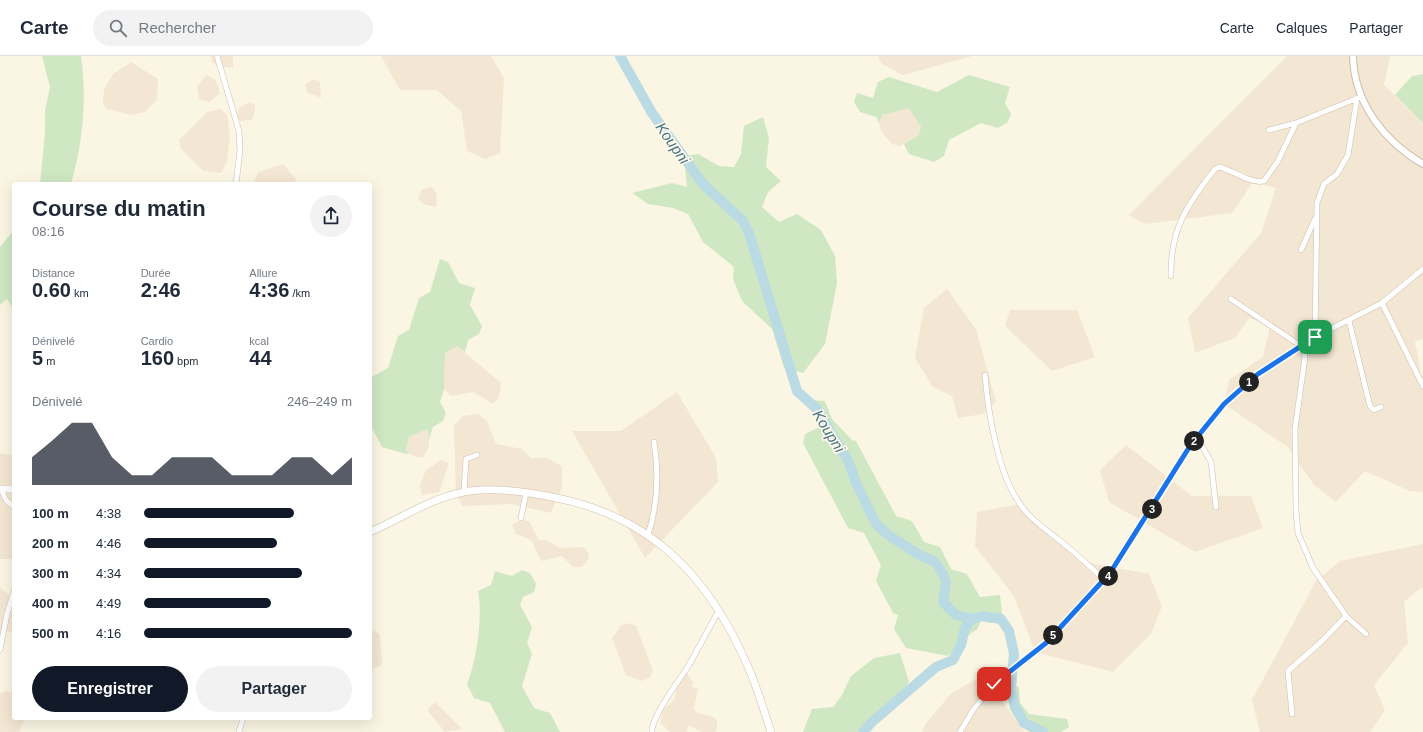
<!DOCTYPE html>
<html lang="fr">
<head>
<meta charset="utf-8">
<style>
	:root { --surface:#fff; --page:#f2f2f3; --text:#1f2937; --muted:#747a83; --line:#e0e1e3; --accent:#111827 }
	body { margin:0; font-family:Helvetica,sans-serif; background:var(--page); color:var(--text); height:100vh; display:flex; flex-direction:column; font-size:15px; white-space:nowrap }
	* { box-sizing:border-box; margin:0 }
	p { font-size:13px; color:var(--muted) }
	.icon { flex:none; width:22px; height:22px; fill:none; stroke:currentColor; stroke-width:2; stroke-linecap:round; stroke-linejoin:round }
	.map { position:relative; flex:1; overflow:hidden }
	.panel { position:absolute; left:12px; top:126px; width:360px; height:538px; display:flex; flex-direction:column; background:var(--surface); border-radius:4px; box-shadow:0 4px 16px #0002 }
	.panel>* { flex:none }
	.pin { position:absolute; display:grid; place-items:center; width:34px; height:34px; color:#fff; margin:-17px; border-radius:8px; box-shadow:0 2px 6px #0006 }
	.km { position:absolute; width:20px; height:20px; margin:-10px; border-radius:50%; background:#222; color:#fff; font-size:11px; line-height:20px; text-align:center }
	.round { display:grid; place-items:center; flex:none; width:42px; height:42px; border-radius:21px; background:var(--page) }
	.overview { display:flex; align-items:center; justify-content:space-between; height:68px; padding:0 20px }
	h1 { font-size:22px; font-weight:800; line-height:30px }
	.metrics { display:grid; grid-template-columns:repeat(3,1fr); gap:6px; height:68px; padding:4px 20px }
	.metrics div { display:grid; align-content:center }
	.metrics b { font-size:20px; font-weight:800 }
	.metrics small { font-size:11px; font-weight:400 }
	.metrics p { font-size:11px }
	.chart { height:112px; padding:8px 20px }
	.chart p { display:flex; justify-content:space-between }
	.chart svg { width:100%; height:72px; margin-top:4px; fill:var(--accent); opacity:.7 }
	.button { display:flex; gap:8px; margin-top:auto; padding:8px 20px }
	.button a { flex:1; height:46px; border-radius:24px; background:var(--accent); color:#fff; font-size:16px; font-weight:800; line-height:46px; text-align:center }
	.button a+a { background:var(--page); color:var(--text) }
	ul { padding:0 20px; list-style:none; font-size:13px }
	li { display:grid; grid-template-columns:64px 48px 1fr; align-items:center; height:30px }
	li i { height:10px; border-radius:5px; background:var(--accent) }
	header { display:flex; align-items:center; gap:24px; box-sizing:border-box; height:56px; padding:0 20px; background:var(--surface); border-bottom:1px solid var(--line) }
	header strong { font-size:19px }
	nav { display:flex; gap:22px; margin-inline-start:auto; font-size:14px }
	.search { width:280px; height:36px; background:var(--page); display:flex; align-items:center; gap:10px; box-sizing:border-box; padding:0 14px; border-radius:22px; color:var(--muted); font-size:15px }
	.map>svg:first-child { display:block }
</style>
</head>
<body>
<header>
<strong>Carte</strong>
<div class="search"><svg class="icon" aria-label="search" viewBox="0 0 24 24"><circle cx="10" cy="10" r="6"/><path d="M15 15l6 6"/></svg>Rechercher</div>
<nav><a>Carte</a><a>Calques</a><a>Partager</a></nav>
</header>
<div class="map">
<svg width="1423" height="676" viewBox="0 0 1423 676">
	<rect width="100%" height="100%" fill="#fbf5e4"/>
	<path fill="#f3e7d3" d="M211,0H233V12L216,10L212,5Z
		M381,0H491L504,22L500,97L485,103L467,95L461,55L437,34H400Z
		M878,0H972L903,19L881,7Z
		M1287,0H1390L1384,29L1423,67V283L1415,285L1423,328V436L1410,435L1365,415L1336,446L1314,429L1288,391L1224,348L1229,324L1263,301L1270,270L1249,262L1235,282L1195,297L1188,262L1261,177L1276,132L1253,126L1232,157L1145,168L1129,159Z
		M131,6L158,23L157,44L145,56L131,59L107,53L103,47L104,33L113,18Z
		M206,19L216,24L220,37L209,46L199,43L197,31Z
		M314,23L320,26L321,42L307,36L305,28Z
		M250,46L255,49V52L253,62L251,64L240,65L237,60L239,52Z
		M909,51L921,71L919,79L900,90L892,88L881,75L879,67L882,59Z
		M221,53L227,59L230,80L227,106L221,117L203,115L181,93L179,84L207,56Z
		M283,108L296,123L295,128L254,127L258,116Z
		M432,131L437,138L436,151L423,148L418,142L422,133Z
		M947,233L976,273L996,346L983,358L958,362L952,340L933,331L915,302L924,252Z
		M1010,254H1077L1095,301L1052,315L1005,270Z
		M457,290L501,327L499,341L493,348L474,336L451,340L444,333L445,297Z
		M677,336L716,402L718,426L645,502L572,375H621Z
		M478,358L487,365L496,388L522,393L531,402H547L562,410V431L551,457L510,448L462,450L456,438L454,370L463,360Z
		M429,373V390L423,402L413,400L406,394L409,381Z
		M1126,389L1192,440H1251L1263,472L1195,496L1109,446L1100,414Z
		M0,397L14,400V503H0Z
		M441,404L449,407L439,436L422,439L420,429L426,414Z
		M1020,448L1085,506L1149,518L1162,550L1151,578L1113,616L1035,596L1014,540L975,490L977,456Z
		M520,464L529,465L539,484H547L560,492L584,491L589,498L587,506L581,511H573L562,500L541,505L531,484L516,478L512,469Z
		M1423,488V532L1419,533L1404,546L1408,587L1374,629L1385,654L1370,676H1260L1252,644L1316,525L1340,505Z
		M0,531L14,544V576L0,575Z
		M629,567L636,570L653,614L650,621L642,625L626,619L612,582L621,570Z
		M370,573L380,578L382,609L372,613H370Z
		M686,616L693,626L692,631L698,632L694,653L698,657L714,661L717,665V671L715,676H701L689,669L686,676H670L660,666L663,654L675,643L676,631Z
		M974,624L993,633L1025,676H922L926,667L951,638Z
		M5,635L14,637V662H25L19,676H0V638Z
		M435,646L462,673L445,676L427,654Z"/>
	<path fill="#cfe8c3" d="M42,0H81C87,42 83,87 71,128H40L45,77V55L50,31Z
		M1423,18V67L1395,39L1412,20Z
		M969,19L1010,31L1005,47L1011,58L1008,66L998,72L981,67L949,84L944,100L934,106L909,98L904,88L919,79L921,71L909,52L882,59L879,67L876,61L860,56L854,46L857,37L873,42L878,26L889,21L937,36Z
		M763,61L769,82L766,111L781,125L768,136L762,151L779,166L797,158L821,174L835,200L837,227L825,288L803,317L784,312L772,273L742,245L733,223L734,211L703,186L688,158L673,152L648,148L632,137L672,127L687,131L684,100L698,98L719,110L734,111L741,98L744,70Z
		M14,174V255L7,243L0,249V191Z
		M440,203L448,206L459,227L475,232L470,249L482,270L479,278L468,284L465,296L457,290L445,297L444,333L440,346L446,357L443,365L433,371L429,383L428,373L409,381L406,394L410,397L406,398L382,391L370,368V322L388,312L398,280L409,274L419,242L430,236Z
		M809,344L825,345L832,363L852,384L856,385L896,460L912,465L924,486L940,491L951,513L967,518L980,541L1000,539L1003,565L990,567L981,565L977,574L971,577L948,600L906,592L894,573L898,559L893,557L876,525L881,509L864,477L848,472L803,387L805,378L822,370Z
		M522,514L530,517L536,528L534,536L523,541L520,549L532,571L527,587L532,598L522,630L534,652L550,657L560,676H505L490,647L474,642L467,628C477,603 483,562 478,535L491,529L495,515L512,520Z
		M900,597L909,626L890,654L874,666L869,676H803L812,653L833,651L842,639L851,620L874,602Z
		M1007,627L1019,631L1020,647L1029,658L1067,663L1069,671L1061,676H1029L1010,654Z"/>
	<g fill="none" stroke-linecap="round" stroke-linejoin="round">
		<path stroke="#badae4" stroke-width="10" d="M620,0L652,57L703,128L743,165L749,177L797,335L820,356L830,376L848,404L856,427L876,468L888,479L918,498L935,506L944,520L946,527L943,546L956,559L972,563L983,560L1001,563L1009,575L1014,598L1011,632L1015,651L1024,667L1043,676
			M863,676L872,666L936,611L953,604L961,589L965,572L972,563"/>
		<defs>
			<path id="minor" d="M217,0L239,75L240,95L236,128
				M1269,74L1296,67L1358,42
				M1301,194L1315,163
				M1171,220C1170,173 1187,149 1215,113L1219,111C1233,114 1249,128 1264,125L1278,105L1296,67
				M1231,243L1304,292L1305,301L1295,373L1296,455L1298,477L1313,512L1346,560L1366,578
				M1382,247L1423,330
				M1349,265L1370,350L1374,354L1381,351
				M1315,281L1317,147L1324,128L1337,118L1348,99L1357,42
				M985,319C988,356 998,418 1020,448C1029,462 1045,473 1058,483C1074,496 1090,510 1104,524
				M1197,381L1211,406L1216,451
				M1,433L6,444L14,451
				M464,436L466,403L477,399
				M521,462L526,437
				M648,479C658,448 659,417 654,386
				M0,594L7,558L14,535
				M1292,658L1288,615L1321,586L1346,560
				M239,676L243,662
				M652,676C651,661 680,623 689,609C699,591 709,572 719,554
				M960,676L973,654L994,628L1046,587L1110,517L1190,390L1224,348L1258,318L1315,281L1382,247L1423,213"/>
			<path id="tertiary" d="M1353,0C1354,47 1384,85 1423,108"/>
			<path id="secondary" d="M0,433H14
				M370,476C400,463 431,442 464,436C494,430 529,436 557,442C655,462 711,524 749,613C758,634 764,655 771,676"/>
		</defs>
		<use href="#minor" stroke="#cdbdab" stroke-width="6"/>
		<use href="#tertiary" stroke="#cdbdab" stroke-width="8"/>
		<use href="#secondary" stroke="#cfbea9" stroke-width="8"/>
		<use href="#minor" stroke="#fff" stroke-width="5"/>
		<use href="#tertiary" stroke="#fff" stroke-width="6"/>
		<use href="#secondary" stroke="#fff" stroke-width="7"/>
	</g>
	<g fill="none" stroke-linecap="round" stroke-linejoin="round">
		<defs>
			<path id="route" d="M994,628L1046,587L1110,517L1190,390L1224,348L1258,318L1315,281"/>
		</defs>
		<use href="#route" stroke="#fff" stroke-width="8"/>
		<use href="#route" stroke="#1a73e8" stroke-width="5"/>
	</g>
	<g text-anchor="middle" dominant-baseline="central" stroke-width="3.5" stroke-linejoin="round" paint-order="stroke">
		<g font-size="15" font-style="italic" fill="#467585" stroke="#fef8ea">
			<text transform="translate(673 87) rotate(55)">Koupni</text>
			<text transform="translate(829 375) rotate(58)">Koupni</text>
		</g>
	</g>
</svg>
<div class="pin" style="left:1315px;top:281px;background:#1e9e55"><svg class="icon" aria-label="arrive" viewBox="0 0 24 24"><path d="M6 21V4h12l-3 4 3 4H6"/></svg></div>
<div class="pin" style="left:994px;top:628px;background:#d93025"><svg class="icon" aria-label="check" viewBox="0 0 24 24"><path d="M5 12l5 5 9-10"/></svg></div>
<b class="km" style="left:1249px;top:326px">1</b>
<b class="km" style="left:1194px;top:385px">2</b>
<b class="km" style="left:1152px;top:453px">3</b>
<b class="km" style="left:1108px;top:520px">4</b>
<b class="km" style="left:1053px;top:579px">5</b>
<section class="panel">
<div class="overview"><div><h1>Course du matin</h1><p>08:16</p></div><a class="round"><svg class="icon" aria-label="share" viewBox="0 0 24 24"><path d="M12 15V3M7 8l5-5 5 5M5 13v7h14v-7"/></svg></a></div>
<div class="metrics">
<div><p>Distance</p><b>0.60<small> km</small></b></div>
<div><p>Durée</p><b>2:46</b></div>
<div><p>Allure</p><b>4:36<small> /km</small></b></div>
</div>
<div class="metrics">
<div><p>Dénivelé</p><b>5<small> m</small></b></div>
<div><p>Cardio</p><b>160<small> bpm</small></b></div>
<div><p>kcal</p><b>44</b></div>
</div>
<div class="chart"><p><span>Dénivelé</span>246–249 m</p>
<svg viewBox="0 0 160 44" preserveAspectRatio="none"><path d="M0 44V27L10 17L20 6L30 6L40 27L50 38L60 38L70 27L80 27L90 27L100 38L110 38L120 38L130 27L140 27L150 38L160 27V44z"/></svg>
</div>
<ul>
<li><b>100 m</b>4:38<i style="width:72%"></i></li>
<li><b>200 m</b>4:46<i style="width:64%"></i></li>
<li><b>300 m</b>4:34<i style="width:76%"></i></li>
<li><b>400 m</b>4:49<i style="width:61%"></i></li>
<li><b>500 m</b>4:16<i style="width:100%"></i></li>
</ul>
<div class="button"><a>Enregistrer</a><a>Partager</a></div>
</section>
</div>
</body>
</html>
